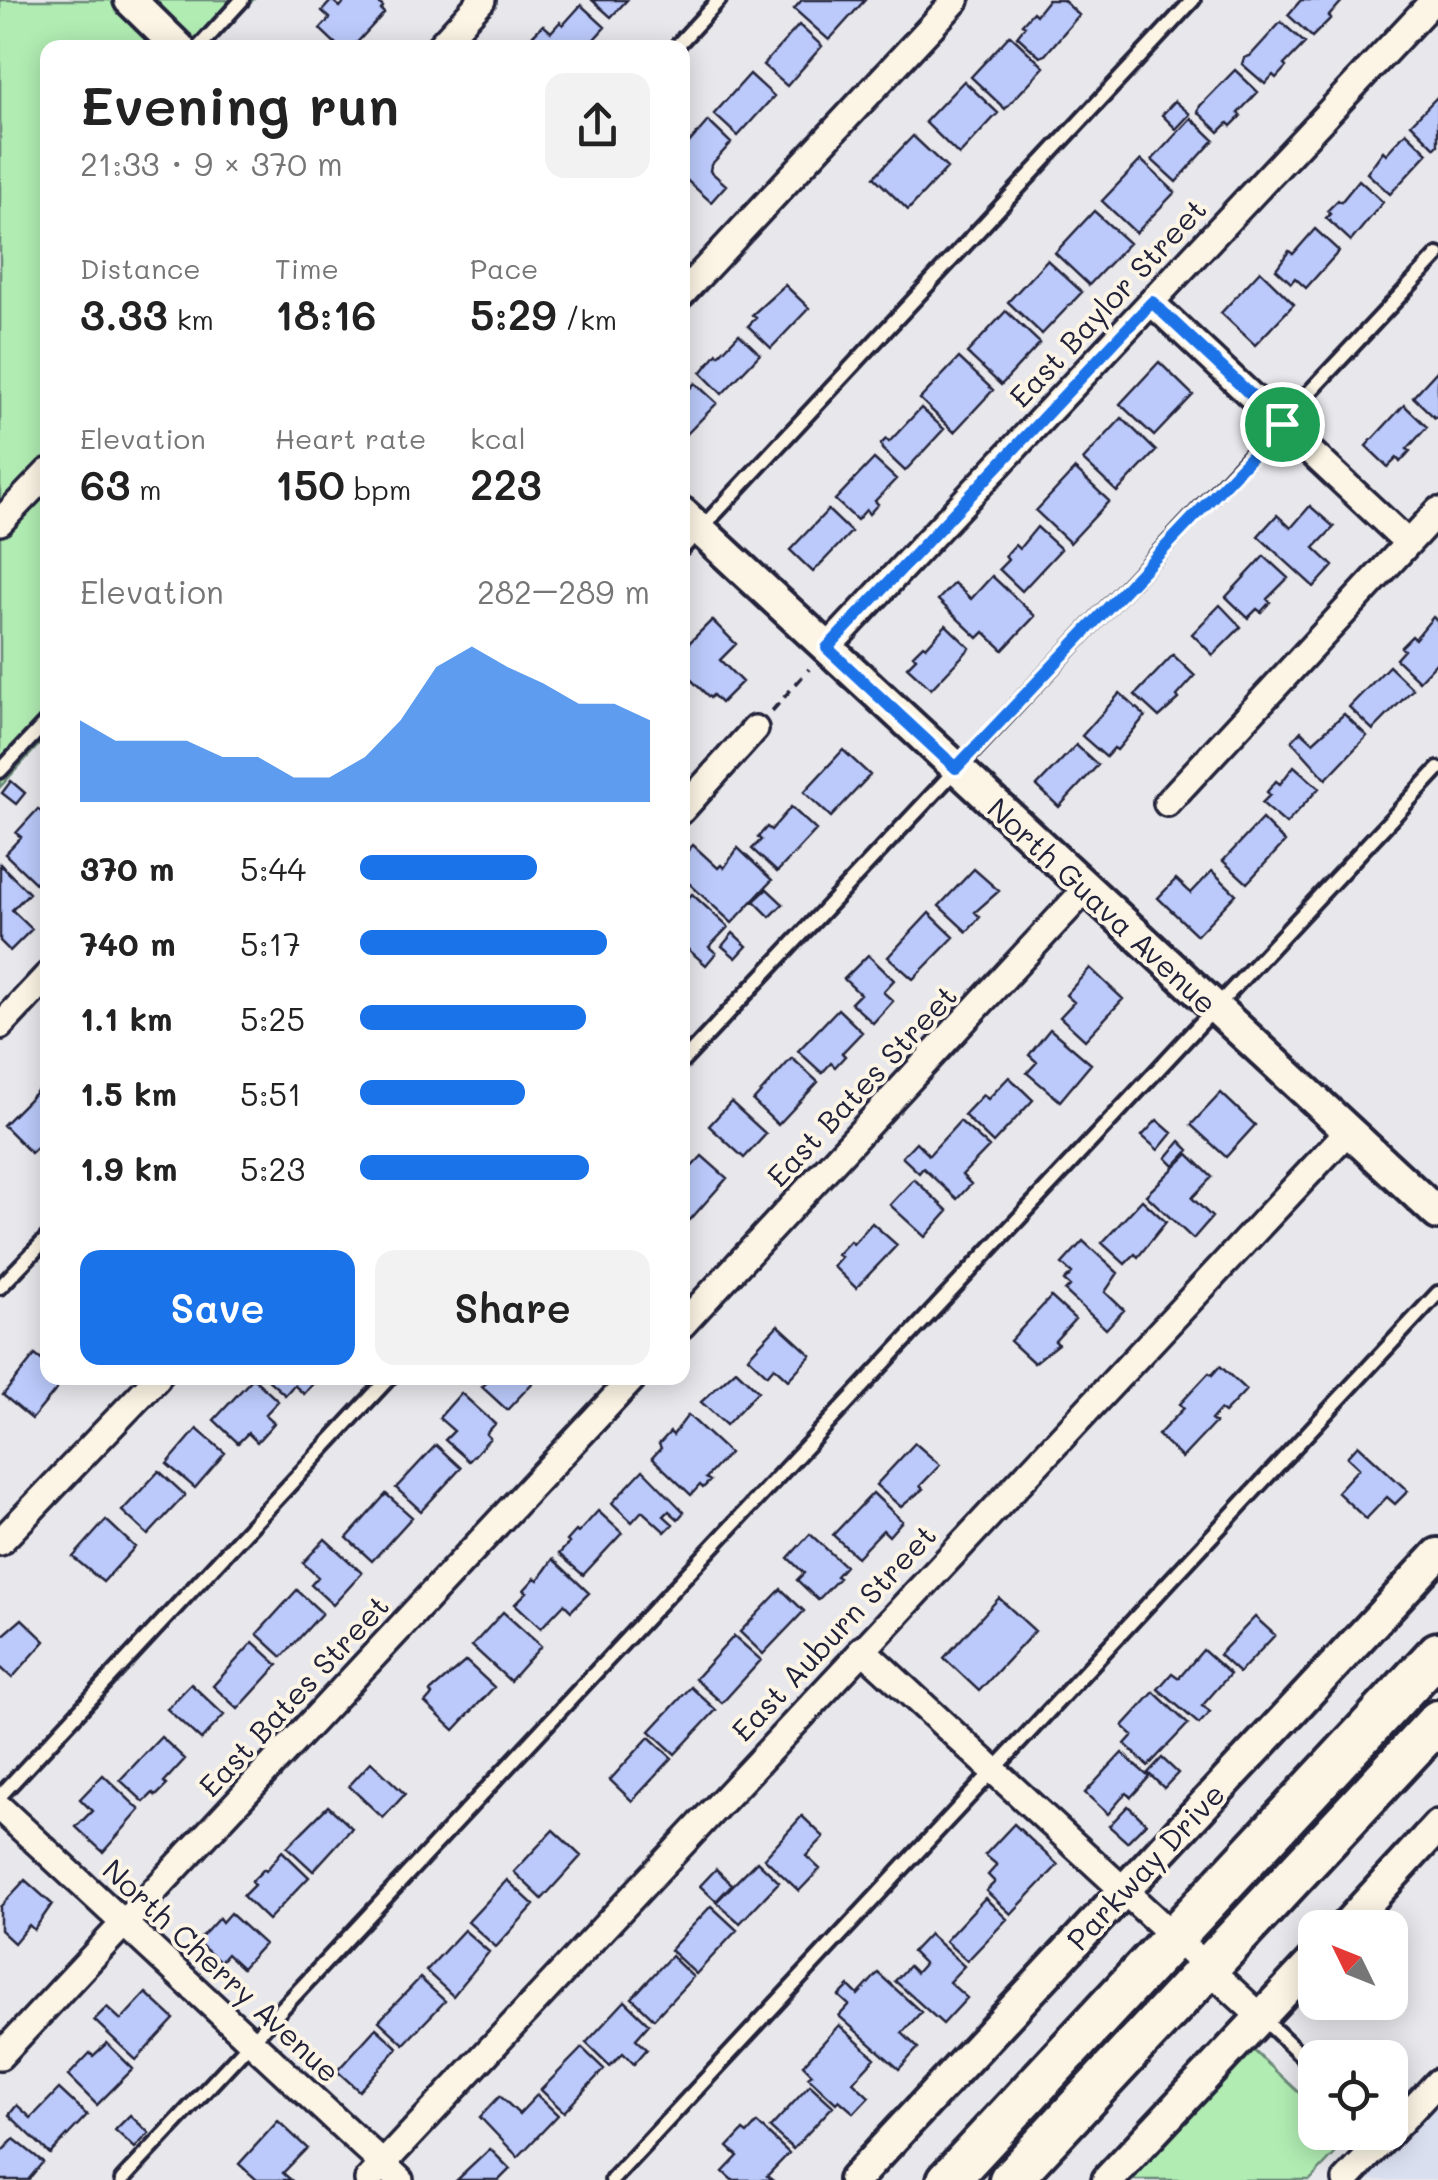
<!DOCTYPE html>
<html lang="en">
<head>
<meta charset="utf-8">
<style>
	:root { --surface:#fff; --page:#f2f2f2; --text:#222; --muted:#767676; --accent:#1a73e8 }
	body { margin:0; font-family:Mali,sans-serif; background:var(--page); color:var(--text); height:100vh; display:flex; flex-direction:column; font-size:38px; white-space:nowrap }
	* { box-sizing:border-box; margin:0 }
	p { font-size:32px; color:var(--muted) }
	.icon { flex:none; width:55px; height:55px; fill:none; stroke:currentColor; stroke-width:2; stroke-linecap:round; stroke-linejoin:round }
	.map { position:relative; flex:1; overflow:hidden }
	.details { position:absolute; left:40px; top:40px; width:650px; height:1345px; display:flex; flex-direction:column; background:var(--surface); border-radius:20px; box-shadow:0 5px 25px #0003 }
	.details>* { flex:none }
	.needle { width:65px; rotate:313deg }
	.controls { position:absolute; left:1298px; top:1910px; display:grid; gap:20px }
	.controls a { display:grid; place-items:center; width:110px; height:110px; border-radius:20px; background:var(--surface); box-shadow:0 5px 25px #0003; font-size:50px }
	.pin { position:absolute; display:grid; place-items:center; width:85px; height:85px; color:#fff; margin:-42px; border:5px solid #fff; border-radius:50%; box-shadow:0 2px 10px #0007 }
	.round { display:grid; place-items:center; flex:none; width:105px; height:105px; border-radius:20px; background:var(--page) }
	.head { display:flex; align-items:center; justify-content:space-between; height:170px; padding:0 40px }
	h1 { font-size:55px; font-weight:600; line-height:75px }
	.metrics { display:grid; grid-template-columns:repeat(3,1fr); gap:15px; height:170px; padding:10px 40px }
	.metrics div { display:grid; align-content:center }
	.metrics b { font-size:42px; font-weight:600 }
	.metrics small { font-size:28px; font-weight:400 }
	.metrics p { font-size:28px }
	.chart { height:280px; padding:20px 40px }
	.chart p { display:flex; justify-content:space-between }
	.chart svg { width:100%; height:180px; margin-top:10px; fill:var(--accent); opacity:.7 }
	.action { display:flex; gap:20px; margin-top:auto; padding:20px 40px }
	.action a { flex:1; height:115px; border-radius:20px; background:var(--accent); color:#fff; font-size:40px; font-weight:600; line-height:115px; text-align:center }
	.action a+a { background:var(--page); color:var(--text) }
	ul { padding:0 40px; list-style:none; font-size:32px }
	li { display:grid; grid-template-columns:160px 120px 1fr; align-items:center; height:75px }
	li i { height:25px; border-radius:12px; background:var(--accent) }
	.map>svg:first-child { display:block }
</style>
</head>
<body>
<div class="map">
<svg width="1438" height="2180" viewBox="0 0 1438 2180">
	<rect width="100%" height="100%" fill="#e8e8ec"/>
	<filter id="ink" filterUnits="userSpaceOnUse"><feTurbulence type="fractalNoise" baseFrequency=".01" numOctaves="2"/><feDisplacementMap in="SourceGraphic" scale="20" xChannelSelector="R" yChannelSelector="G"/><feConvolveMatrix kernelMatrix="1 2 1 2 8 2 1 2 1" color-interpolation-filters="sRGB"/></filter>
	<g filter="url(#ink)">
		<path fill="#dadff0" d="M1438,2090V2180H1354Z"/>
		<path fill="#b1edb3" stroke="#6a8877" stroke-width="2.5" d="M0,0H253L213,43L218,47L48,48L47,736L0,787Z
			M1249,2046L1315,2108V2132L1342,2133L1349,2139L1310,2180H1125Z"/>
		<path fill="#bbcafb" stroke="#22223b" stroke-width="2.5" d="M332,0L340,7L346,0H376L383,7L381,10L384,13L352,48H340L320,29L330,18L322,11Z
			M592,0H627L611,17Z
			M802,0H865L829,40L794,9Z
			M1048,0H1063L1079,15L1045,55L1040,57L1017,36L1025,26L1022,24L1033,12L1036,15Z
			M1301,0H1343L1329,16L1331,18L1312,37L1288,15Z
			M581,5L605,27L586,48H547L533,35L543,25L551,32L560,22L563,25Z
			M1281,22L1305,43L1284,65L1286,67L1276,78L1273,75L1265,84L1242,64L1244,58L1250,56Z
			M799,25L822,46L787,86L763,65Z
			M1010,35L1044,67L1005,109L971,77Z
			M1235,70L1258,92L1238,113L1241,116L1231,126L1228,123L1219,132L1198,112L1200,106Z
			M750,74L774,96L738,136L714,114Z
			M964,81L998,113L959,155L925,122Z
			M1438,96V145L1435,148L1411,124Z
			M1175,101L1190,114L1176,129L1162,115Z
			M1191,118L1214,140L1176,182L1152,160Z
			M708,121L731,143L711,165L710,171L726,185L711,202L682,176V141L687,145Z
			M1406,132L1428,153L1390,194L1367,173L1383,151L1386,154Z
			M913,136L947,168L908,210L874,177Z
			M1141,160L1175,192L1136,233L1102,201Z
			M1359,180L1383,202L1351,241L1326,218L1330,214L1327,211L1338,200L1341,202Z
			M1094,211L1129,243L1089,285L1055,253Z
			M1315,229L1339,251L1306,288L1295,278L1291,283L1276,269L1289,251L1293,254Z
			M1047,260L1082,292L1042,334L1008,302Z
			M1260,271L1294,304L1255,345L1221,313Z
			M785,285L809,308L771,348L748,326L756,318L752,315Z
			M1006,311L1040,343L1001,385L967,353Z
			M739,334L760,354L722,394L701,373L717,353L719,355Z
			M959,358L993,390L954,432L920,399Z
			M1159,362L1193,395L1154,436L1120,404Z
			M1438,370V415L1435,418L1413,397Z
			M695,383L717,403L682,439V396Z
			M1404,405L1427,427L1407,449L1410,451L1400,462L1397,458L1388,467L1366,446Z
			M921,408L944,429L905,471L882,449L881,444L886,439L889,442Z
			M1122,418L1156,451L1117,492L1083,460Z
			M874,459L896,479L875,501L878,504L869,514L866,510L857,520L835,500Z
			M1075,469L1109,501L1070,543L1036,511Z
			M1310,506L1334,527L1314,548L1333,566L1314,587L1258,536L1277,515L1291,528Z
			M828,510L851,532L813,572L790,550Z
			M1037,527L1061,549L1022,591L999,569L1008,560L1005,556L1015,545L1019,549Z
			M1264,556L1288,578L1267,599L1270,602L1261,612L1257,609L1248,618L1226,597Z
			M992,576L1035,616L1003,650L984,632L978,638L938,600L954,583L971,599Z
			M1220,605L1241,627L1213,655L1192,634Z
			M1433,617L1438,622V661L1419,681L1396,659L1404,650L1401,647L1412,636L1415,639Z
			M712,620L736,644L720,660L742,682L721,703L713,695L710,698L682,671V650Z
			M946,625L970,648L931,689L907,667L916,658L913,655L923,645L926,647Z
			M1173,655L1195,676L1177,696L1179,699L1159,717L1135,695Z
			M1389,666L1413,689L1373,730L1349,707Z
			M1120,693L1145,716L1117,750L1114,748L1106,757L1082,736Z
			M1344,714L1367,736L1326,779L1292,741L1301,731L1313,742Z
			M1076,745L1098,765L1059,807L1037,786Z
			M843,750L870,775L831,817L804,792Z
			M1294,766L1319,788L1286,824L1262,803L1270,795L1267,792L1276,781L1280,784Z
			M11,781L25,793L16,804L2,793Z
			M791,807L816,830L777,872L752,849L761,840L758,837L767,827L771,830Z
			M38,809L48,818V895L5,854L21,837L16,833Z
			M1262,819L1285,842L1247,883L1223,861Z
			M693,845L718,868L721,865L724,868L738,848L772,880L732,923L682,877V857Z
			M0,864L29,893L12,910L32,929L10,951L0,941Z
			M974,869L999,891L975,912L980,917L967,932L939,906Z
			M1212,871L1236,894L1197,935L1158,898L1176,879L1191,893Z
			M767,889L783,904L770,917L754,901Z
			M692,894L728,927L709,947L716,953L706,965L682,944V905Z
			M929,913L954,937L913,979L888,957Z
			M733,933L747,946L736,958L722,946Z
			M868,955L894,980L883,992L893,1001L873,1023L851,1003L860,994L844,979Z
			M1090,968L1123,999L1085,1040L1060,1017L1074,1002L1066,995Z
			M838,1009L862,1032L842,1053L845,1056L835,1067L831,1063L822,1073L798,1051Z
			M1050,1029L1091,1064L1060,1101L1027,1073L1037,1062L1029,1055Z
			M792,1058L818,1082L778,1125L753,1101Z
			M1009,1077L1033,1100L993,1143L964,1115L983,1095L988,1099Z
			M39,1089L48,1098V1137L31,1153L3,1125Z
			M1221,1093L1255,1125L1226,1157L1191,1125Z
			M731,1102L766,1134L744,1158L709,1126Z
			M1157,1120L1172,1133L1158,1150L1142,1136Z
			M960,1121L989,1147L962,1175L971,1184L957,1199L923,1168L919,1173L902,1157L916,1142L929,1155Z
			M1180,1141L1189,1150L1174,1166L1166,1158Z
			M1188,1154L1212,1177L1192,1198L1212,1217L1193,1239L1146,1195Z
			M702,1156L727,1178L690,1220L682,1213V1177Z
			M914,1179L948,1211L925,1237L890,1205Z
			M1142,1200L1166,1222L1138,1257L1135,1254L1125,1264L1102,1243Z
			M872,1223L897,1245L856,1288L833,1266L841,1257L837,1255L850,1241L853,1244Z
			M1083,1241L1118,1273L1105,1292L1124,1310L1106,1329L1065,1291L1070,1286L1064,1281L1072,1273L1062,1264Z
			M1051,1297L1075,1319L1055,1341L1058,1344L1034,1363L1010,1341Z
			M778,1325L811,1355L788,1380L774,1367L767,1375L748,1357Z
			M35,1355L48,1365V1378L65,1379L32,1419L3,1395Z
			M1220,1366L1246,1390L1224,1413L1220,1410L1211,1420L1215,1423L1182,1458L1158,1435L1184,1408L1180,1404L1209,1373L1212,1375Z
			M736,1370L758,1391L726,1425L701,1402Z
			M253,1378L278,1401L265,1415L274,1423L257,1442L248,1433L238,1443L214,1420Z
			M266,1378H318L304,1394L294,1385L285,1395Z
			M491,1378H537L507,1410L482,1387Z
			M461,1393L495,1424L486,1434L490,1438L469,1461L445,1440L454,1431L439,1418Z
			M688,1415L729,1453L706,1478L710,1481L703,1488L700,1485L691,1495L652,1458L661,1448L659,1444L670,1432L673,1435Z
			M197,1429L225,1453L195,1488L167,1464Z
			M915,1443L940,1465L920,1486L923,1489L901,1507L876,1485Z
			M436,1445L461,1468L421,1511L396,1488Z
			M1358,1445L1408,1491L1395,1504L1387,1497L1366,1519L1337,1492L1359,1468L1347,1457Z
			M643,1470L684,1512L678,1519L669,1511L664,1516L673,1524L665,1532L642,1511L632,1522L612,1503Z
			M159,1471L185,1495L148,1535L122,1511Z
			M873,1493L902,1521L889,1536L883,1530L857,1557L833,1535Z
			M386,1494L412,1517L372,1561L347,1538Z
			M598,1511L622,1533L583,1575L559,1554L569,1543L567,1541L576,1531L578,1533Z
			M106,1520L135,1547L103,1582L73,1557Z
			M810,1534L845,1566L836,1576L839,1578L818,1600L797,1580L804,1573L788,1558Z
			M325,1539L362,1573L333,1605L311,1585L318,1577L303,1563Z
			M553,1559L589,1593L571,1611L564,1604L541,1628L515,1604L527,1592L524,1590L535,1578L538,1580Z
			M781,1589L804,1611L763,1654L740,1632Z
			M297,1590L322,1613L282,1657L257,1634Z
			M999,1598L1035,1631L979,1691L944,1658Z
			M503,1612L541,1646L510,1681L472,1646Z
			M1255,1617L1275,1635L1239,1673L1219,1655Z
			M22,1619L45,1641L12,1678L0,1667V1638Z
			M734,1636L761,1660L722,1703L695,1679Z
			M253,1642L278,1665L238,1709L213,1686Z
			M1203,1650L1230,1674L1202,1706L1210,1712L1199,1724L1158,1689L1172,1673L1179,1678Z
			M466,1661L494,1687L454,1730L425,1703L432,1695L430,1692Z
			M191,1684L224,1715L201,1740L167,1709Z
			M691,1687L716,1710L675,1754L650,1731Z
			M1154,1692L1188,1724L1148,1766L1125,1744L1133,1735L1123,1726Z
			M161,1737L185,1759L164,1782L167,1785L156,1796L153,1793L144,1802L120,1780Z
			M649,1737L672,1758L632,1801L610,1780Z
			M1122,1753L1149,1777L1131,1797L1126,1793L1108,1814L1085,1793Z
			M1162,1758L1178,1773L1164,1788L1148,1773Z
			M371,1762L405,1794L383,1818L349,1786Z
			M103,1775L140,1810L103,1852L76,1827L92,1811L80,1799Z
			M328,1806L352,1828L313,1871L287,1847Z
			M1128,1806L1146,1823L1127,1842L1109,1826Z
			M802,1816L824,1837L806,1856L820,1869L799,1891L764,1858Z
			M1014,1824L1058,1865L1011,1914L986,1891L995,1882L988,1875L997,1865L985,1855Z
			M553,1830L581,1856L542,1899L514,1872Z
			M282,1851L309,1877L268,1920L243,1896L254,1885L251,1882L264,1869L266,1871Z
			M757,1861L779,1882L740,1923L716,1902Z
			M716,1869L732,1884L716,1901L700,1886Z
			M25,1880L52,1904L34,1930L29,1925L14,1943L0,1930V1907Z
			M507,1880L534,1905L496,1947L468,1922Z
			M985,1898L1007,1919L967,1961L945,1941Z
			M711,1906L737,1930L696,1974L670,1950Z
			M230,1913L264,1944L242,1968L227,1954L220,1962L197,1942L219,1918L222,1922Z
			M464,1930L489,1952L453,1996L426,1971Z
			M929,1934L964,1966L949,1982L967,1998L943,2024L895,1981L909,1966L916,1973L924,1964L912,1952Z
			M671,1956L693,1977L654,2019L632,1998Z
			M878,1973L921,2012L902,2033L918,2048L899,2069L839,2016L849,2005L839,1996L849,1986L858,1995Z
			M420,1978L445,2001L404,2044L379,2021Z
			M146,1993L174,2019L136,2060L94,2020L107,2007L121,2020Z
			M625,2001L649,2024L636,2039L647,2049L634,2064L623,2053L610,2066L586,2043Z
			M839,2025L875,2058L853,2082L869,2097L854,2113L839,2100L836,2103L808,2077L812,2074L803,2065Z
			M376,2028L398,2048L359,2091L337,2071Z
			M107,2043L133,2069L97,2105L68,2076L90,2053L93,2056Z
			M582,2048L604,2069L564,2112L541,2090Z
			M810,2085L833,2106L793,2149L770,2128Z
			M59,2089L87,2115L50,2154L9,2115L17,2105L31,2118Z
			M537,2095L558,2115L518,2157L480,2117L500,2096L519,2114Z
			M130,2115L149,2133L135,2148L115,2130Z
			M278,2121L307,2148L283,2173L291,2180H257L239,2164Z
			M757,2123L789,2153L767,2176L772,2180H732L723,2172L738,2156L728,2147L743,2131L747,2134Z
			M14,2139L43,2162L28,2180H0V2153Z
			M490,2149L510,2169L499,2180H457Z"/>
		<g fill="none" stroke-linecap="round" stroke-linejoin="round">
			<defs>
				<path id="service" d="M198,48L242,0
					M675,48L719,0
					M682,549L1193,0
					M0,771L48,720
					M682,1062L1438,255
					M0,1287L48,1237
					M0,1796L389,1378
					M1261,2017L1315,2068
					M122,2180L1438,769
					M612,2180L1438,1293"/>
				<path id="minor" d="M438,48L482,0
					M682,294L956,0
					M1151,302L1408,543
					M0,522L48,472
					M827,648L1434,0
					M1167,803L1438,511
					M682,810L755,729
					M0,1026L48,975
					M682,1325L1086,889
					M0,1542L157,1378
					M862,1649L1261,2017
					M0,1808L400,2180
					M0,2056L633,1378
					M368,2180L1348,1131
					M1346,2180L1438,2082"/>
				<path id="tertiary" d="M130,0L179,48
					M682,513L1438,1214
					M1344,1928L1438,1826
					M854,2180L1438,1554
					M1108,2180L1315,1959"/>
				<path id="trunk" d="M948,2180L1438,1653
					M1010,2180L1438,1721"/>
			</defs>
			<use href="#service" stroke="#22223b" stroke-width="20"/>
			<use href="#minor" stroke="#22223b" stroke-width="32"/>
			<use href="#tertiary" stroke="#22223b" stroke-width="38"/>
			<use href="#trunk" stroke="#22223b" stroke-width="48"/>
			<path stroke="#22223b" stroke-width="4" stroke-dasharray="10 8" stroke-linecap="butt" d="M772,711L809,669"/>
			<use href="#service" stroke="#fcf5e5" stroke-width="12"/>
			<use href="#minor" stroke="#fcf5e5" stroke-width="25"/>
			<use href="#tertiary" stroke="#fcf5e5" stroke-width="30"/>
			<use href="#trunk" stroke="#fcf5e5" stroke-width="40"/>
		</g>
	</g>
	<g fill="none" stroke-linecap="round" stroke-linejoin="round" filter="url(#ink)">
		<defs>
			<path id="route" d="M1152,302L1282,424L956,768L827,648Z"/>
		</defs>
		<use href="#route" stroke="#fff" stroke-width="20"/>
		<use href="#route" stroke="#1a73e8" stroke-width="12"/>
	</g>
	<g text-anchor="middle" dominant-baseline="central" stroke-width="8" stroke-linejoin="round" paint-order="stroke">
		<g font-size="30" fill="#22223b" stroke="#fcf5e5">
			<text transform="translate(1107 302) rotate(-47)">East Baylor Street</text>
			<text transform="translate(1103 905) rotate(43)">North Guava Avenue</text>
			<text transform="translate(861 1085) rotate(-47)">East Bates Street</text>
			<text transform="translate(833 1632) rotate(-47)">East Auburn Street</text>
			<text transform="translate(293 1695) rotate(-47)">East Bates Street</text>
			<text transform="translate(1145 1866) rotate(-47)">Parkway Drive</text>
			<text transform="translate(222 1970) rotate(43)">North Cherry Avenue</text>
		</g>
	</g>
</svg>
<div class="controls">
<a><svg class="needle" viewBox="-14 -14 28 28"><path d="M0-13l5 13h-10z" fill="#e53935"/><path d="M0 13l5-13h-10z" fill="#767676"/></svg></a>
<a><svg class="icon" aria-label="locate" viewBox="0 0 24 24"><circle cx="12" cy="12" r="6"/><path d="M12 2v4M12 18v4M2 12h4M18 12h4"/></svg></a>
</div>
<div class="pin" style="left:1282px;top:424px;background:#1e9e55"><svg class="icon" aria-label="arrive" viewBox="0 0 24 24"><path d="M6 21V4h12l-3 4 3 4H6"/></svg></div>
<section class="details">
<div class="head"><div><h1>Evening run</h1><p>21:33 · 9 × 370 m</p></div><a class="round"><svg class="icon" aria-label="share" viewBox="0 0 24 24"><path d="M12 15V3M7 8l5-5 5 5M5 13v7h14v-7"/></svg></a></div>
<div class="metrics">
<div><p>Distance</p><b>3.33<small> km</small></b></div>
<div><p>Time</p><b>18:16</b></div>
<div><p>Pace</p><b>5:29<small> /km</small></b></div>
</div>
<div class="metrics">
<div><p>Elevation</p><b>63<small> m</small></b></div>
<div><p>Heart rate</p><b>150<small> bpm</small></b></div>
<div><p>kcal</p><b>223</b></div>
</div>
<div class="chart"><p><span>Elevation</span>282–289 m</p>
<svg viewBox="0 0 160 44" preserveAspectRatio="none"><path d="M0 44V24L10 29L20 29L30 29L40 33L50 33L60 38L70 38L80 33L90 24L100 11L110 6L120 11L130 15L140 20L150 20L160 24V44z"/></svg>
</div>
<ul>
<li><b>370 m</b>5:44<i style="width:61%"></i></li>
<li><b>740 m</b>5:17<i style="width:85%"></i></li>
<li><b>1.1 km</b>5:25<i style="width:78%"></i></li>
<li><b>1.5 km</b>5:51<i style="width:57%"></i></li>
<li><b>1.9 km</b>5:23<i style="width:79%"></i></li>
</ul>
<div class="action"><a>Save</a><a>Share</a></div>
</section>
</div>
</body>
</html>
